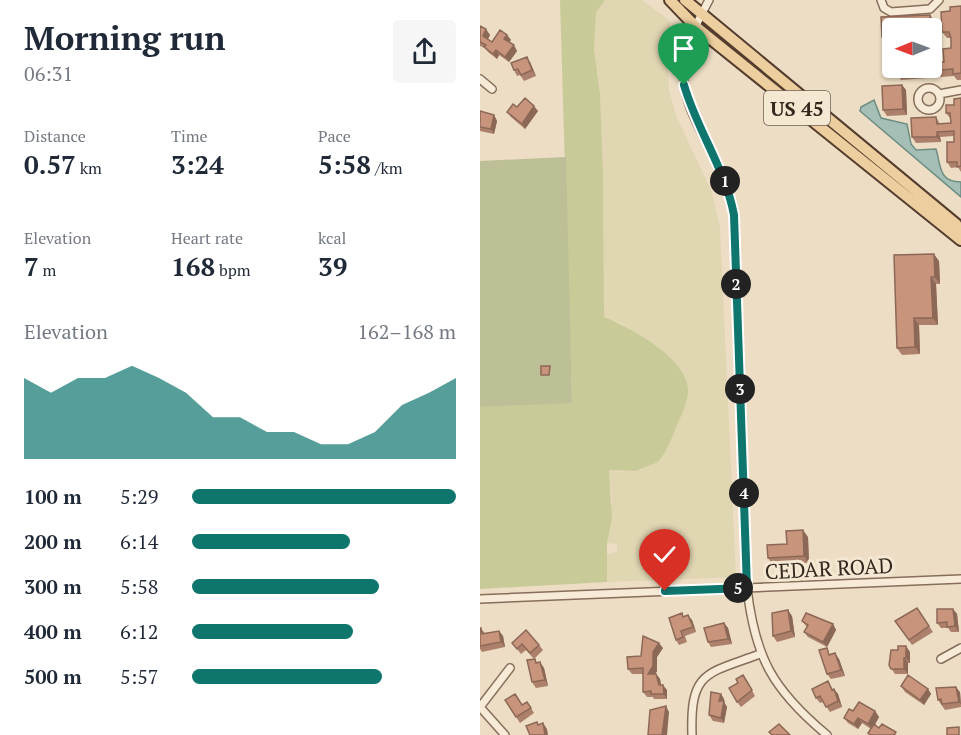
<!DOCTYPE html>
<html lang="en">
<head>
<meta charset="utf-8">
<style>
	:root { --surface:#fff; --page:#f6f6f7; --text:#1f2937; --muted:#747a83; --accent:#0f766e }
	body { margin:0; font-family:"PT Serif",serif; background:var(--page); color:var(--text); height:100vh; display:flex; flex-direction:column; font-size:22px; white-space:nowrap }
	* { box-sizing:border-box; margin:0 }
	p { font-size:20px; color:var(--muted) }
	.icon { flex:none; width:33px; height:33px; fill:none; stroke:currentColor; stroke-width:2; stroke-linecap:round; stroke-linejoin:round }
	.map { position:relative; flex:1; overflow:hidden }
	.drawer { display:flex; flex-direction:column; background:var(--surface); width:480px }
	.drawer>* { flex:none }
	.needle { width:39px; rotate:269deg }
	.fabs { position:absolute; left:402px; top:18px; display:grid; gap:12px }
	.fabs a { display:grid; place-items:center; width:60px; height:60px; border-radius:6px; background:var(--surface); box-shadow:0 2px 4px #0004; font-size:30px }
	.pin { position:absolute; display:grid; place-items:center; width:51px; height:51px; color:#fff; margin:-62px -26px; border-radius:50% 50% 50% 0; rotate:-45deg; box-shadow:0 0 6px #0007 }
	.pin .icon { rotate:45deg }
	.km { position:absolute; width:30px; height:30px; margin:-15px; border-radius:50%; background:#222; color:#fff; font-size:16px; line-height:30px; text-align:center }
	.round { display:grid; place-items:center; flex:none; width:63px; height:63px; border-radius:6px; background:var(--page) }
	.headline { display:flex; align-items:center; justify-content:space-between; height:102px; padding:0 24px }
	h1 { font-size:33px; font-weight:600; line-height:45px }
	.figures { display:grid; grid-template-columns:repeat(3,1fr); gap:9px; height:102px; padding:6px 24px }
	.figures div { display:grid; align-content:center }
	.figures b { font-size:26px; font-weight:600 }
	.figures small { font-size:16px; font-weight:400 }
	.figures p { font-size:16px }
	.chart { height:168px; padding:12px 24px }
	.chart p { display:flex; justify-content:space-between }
	.chart svg { width:100%; height:108px; margin-top:6px; fill:var(--accent); opacity:.7 }
	ul { padding:0 24px; list-style:none; font-size:20px }
	li { display:grid; grid-template-columns:96px 72px 1fr; align-items:center; height:45px }
	li i { height:15px; border-radius:8px; background:var(--accent) }
	main { display:flex; flex:1; min-height:0 }
	.map>svg:first-child { display:block }
</style>
</head>
<body>
<main>
<section class="drawer">
<div class="headline"><div><h1>Morning run</h1><p>06:31</p></div><a class="round"><svg class="icon" aria-label="share" viewBox="0 0 24 24"><path d="M12 15V3M7 8l5-5 5 5M5 13v7h14v-7"/></svg></a></div>
<div class="figures">
<div><p>Distance</p><b>0.57<small> km</small></b></div>
<div><p>Time</p><b>3:24</b></div>
<div><p>Pace</p><b>5:58<small> /km</small></b></div>
</div>
<div class="figures">
<div><p>Elevation</p><b>7<small> m</small></b></div>
<div><p>Heart rate</p><b>168<small> bpm</small></b></div>
<div><p>kcal</p><b>39</b></div>
</div>
<div class="chart"><p><span>Elevation</span>162–168 m</p>
<svg viewBox="0 0 160 44" preserveAspectRatio="none"><path d="M0 44V11L10 17L20 11L30 11L40 6L50 11L60 17L70 27L80 27L90 33L100 33L110 38L120 38L130 33L140 22L150 17L160 11V44z"/></svg>
</div>
<ul>
<li><b>100 m</b>5:29<i style="width:100%"></i></li>
<li><b>200 m</b>6:14<i style="width:60%"></i></li>
<li><b>300 m</b>5:58<i style="width:71%"></i></li>
<li><b>400 m</b>6:12<i style="width:61%"></i></li>
<li><b>500 m</b>5:57<i style="width:72%"></i></li>
</ul>
</section>
<div class="map">
<svg width="481" height="735" viewBox="0 0 481 735">
	<rect width="100%" height="100%" fill="#ecddc4"/>
	<path fill="#e1d6b2" d="M125,0H162L190,21V31L193,36L188,66L189,91L197,118L232,192L240,228L256,577L127,582V554L137,552V544L127,543L132,500L129,469L144,472L206,378L185,353L142,324L124,317L123,173L120,94L114,49L116,13Z"/>
	<path fill="#c8ca98" d="M80,0H125L116,13L114,49L120,94L123,173L124,317C149,327 208,358 208,390C208,402 202,414 197,425C192,438 187,451 178,462L155,471L129,470L132,518L127,543V582L0,589V407L92,402Z"/>
	<path fill="#bdbf97" d="M86,157L92,403L0,407V161Z"/>
	<path fill="#a6bfb6" stroke="#6d8d83" stroke-width="1.5" d="M394,100L401,118L427,124L431,144L436,150L456,149C461,165 458,182 481,182V197L380,111L381,107Z"/>
	<g fill="none" stroke-linecap="round" stroke-linejoin="round">
		<defs>
			<path id="minor" d="M229,0C219,19 206,42 204,64C199,104 228,140 243,175C249,188 251,201 254,215L267,588C275,658 293,690 347,735
				M401,0L404,8L411,12L450,9L459,0
				M0,79L12,89
				M438 99a11 11 0 1 1 22 0a11 11 0 1 1-22 0Z
				M459,94L481,90
				M0,599L481,579
				M461,659L481,648
				M0,707L30,668
				M0,707L25,735
				M212,735C210,671 226,674 280,654"/>
			<path id="primary" d="M190,0L216,27L481,240
				M205,0L476,224L481,233"/>
		</defs>
		<use href="#minor" stroke="#866e5b" stroke-width="10"/>
		<use href="#primary" stroke="#543d2f" stroke-width="14"/>
		<use href="#minor" stroke="#f7ebd7" stroke-width="7"/>
		<use href="#primary" stroke="#edce9e" stroke-width="10"/>
	</g>
	<path fill="#ac806b" d="M481,6V80H477L474,76L421,80L417,73L452,52L456,58L457,62H464L471,48V38H467L462,32L470,11Z
		M450,15L455,22L456,42H452V28H412V44H407L402,37L401,17Z
		M0,26L10,35L8,39L12,42L27,35L31,40L29,42L37,51L29,62L19,55L17,59L8,52L5,48L0,46Z
		M50,62L56,76L44,81L40,75L37,76L34,70Z
		M422,85L426,90L427,115L407,116L403,110Z
		M481,98V172L478,167L471,168L467,162L474,142V136L460,137L461,142L436,143L432,137L456,117L460,124L471,123L470,118L466,113Z
		M37,107L58,111L45,129L31,117L27,112Z
		M0,111L14,115L17,121L14,134L0,131Z
		M459,261L460,284H456L458,325H439L440,354L422,355L417,348Z
		M328,537L329,563L293,565L288,558L307,544Z
		M437,608L453,632L432,645L415,621Z
		M473,609L477,614L479,632H471L468,628H461L457,623Z
		M204,616L212,620L216,632L205,636L207,642L199,645L196,640Z
		M312,616L315,637L297,642L293,636Z
		M322,621L353,624L356,630L347,647L328,637L324,632L327,627Z
		M244,623L248,628L252,644L231,647L228,642Z
		M0,628L5,633L19,631L23,636L25,647L2,652L0,649Z
		M32,643L59,645L63,650L54,659L46,650L41,654Z
		M183,648L177,657V671L175,674H176L180,679L181,685L187,690V699H174L173,697H167L163,692V674H152L148,669L161,656Z
		M430,652V663H428V674H415L409,665Z
		M351,653L359,659L365,676L351,679L347,674Z
		M58,663L64,668L68,686L56,688L52,682Z
		M267,681L275,696L261,707L257,702Z
		M348,681L353,690L358,694L362,707L350,712L343,702L340,703L336,698Z
		M421,686L448,689L451,694L444,705L425,692Z
		M480,692L481,707L465,710L458,700Z
		M241,694L244,699V702L247,707L244,723L233,721L229,715Z
		M25,700L42,705L47,702L54,713L40,723Z
		M373,711H395L399,717L395,725L399,728L417,735H389L388,733L391,729L382,723L378,729L368,723L364,718Z"/>
	<path fill="#8c6857" d="M450,15L455,22L456,42L452,36Z
		M6,29L10,35L7,41L3,36Z
		M27,35L31,40L28,44L24,39Z
		M34,45L37,51L29,62L25,57Z
		M16,50L19,55L17,59L13,54Z
		M452,52L456,58L457,68L453,62Z
		M47,57L50,62L56,76L52,70Z
		M422,85L426,90L427,115L423,109Z
		M54,106L58,111L45,129L42,124Z
		M14,115L17,121L14,134L11,129Z
		M457,132L460,137L461,142L457,137Z
		M454,254L459,261L460,284L455,277Z
		M451,277L456,284L458,325L453,318Z
		M434,318L439,325L440,354L435,347Z
		M323,530L328,537L329,563L324,556Z
		M473,609L477,614L479,632L475,626Z
		M308,610L312,616L315,637L311,631Z
		M208,615L212,620L216,632L213,627Z
		M244,623L248,628L252,644L248,639Z
		M353,624L356,630L347,647L343,642Z
		M19,631L23,636L25,647L21,642Z
		M179,643L183,648L177,657V671L172,679L168,674L173,652Z
		M426,646L430,652V663L426,658Z
		M355,653L359,659L365,676L361,670Z
		M424,658L428,663V674L424,669Z
		M60,662L64,668L68,686L65,680Z
		M176,674L180,679L182,691L179,685Z
		M183,685L187,690V699L184,694Z
		M476,687L480,692L481,705L479,702Z
		M354,689L358,694L362,707L358,701Z
		M448,689L451,694L444,705L440,700Z
		M241,694L244,699V702L247,707L244,723L241,718L239,701Z
		M186,706L189,712L187,735H182Z
		M395,711L399,717L392,729L388,724Z
		M378,718L382,723L378,729L374,724Z
		M63,723L67,729L68,735H65Z"/>
	<path fill="#c8957c" stroke="#8c6857" stroke-width="1.5" d="M481,6V73L473,74V69L417,73L416,68H452V52L453,62H464L463,49L471,48V38L469,32H462L461,12L470,11V7Z
		M450,15L451,28H412V37H402L401,17Z
		M0,26L6,29L3,36L12,42L20,30L27,35L24,39L34,45L25,57L16,50L13,54L4,47L6,45L0,42Z
		M47,57L52,70L41,75L38,69L34,70L31,63Z
		M422,85L423,109L403,110L402,86Z
		M45,98L54,106L42,124L27,112L33,104L37,107Z
		M481,98V166L477,167V162H467V142H474V131L457,132V137H432L431,118L456,117L457,124L471,123L470,113H466V105H474V99Z
		M0,111L14,115L11,129L0,127Z
		M454,254L455,277H451L453,318H434L435,347L417,348L414,255Z
		M61,366H70L69,375H61Z
		M323,530L324,556L288,558L287,545L307,544L306,531Z
		M437,608L449,626L429,640L415,621Z
		M457,609H473L475,626L467,627V622L457,623Z
		M308,610L311,631L293,636L292,613Z
		M202,613L203,617L208,615L213,627L201,631L203,637L196,640L189,618Z
		M326,613L353,624L343,642L324,632L328,625L322,621Z
		M244,623L248,639L228,642L224,628Z
		M0,628H1L2,634L19,631L21,642L0,646Z
		M46,630L59,645L50,653L42,644L37,649L32,643Z
		M163,636L179,643L173,652V666L168,674H176L179,685H183L184,694H171V691L163,692V668L148,669L147,657L161,656Z
		M418,646H426V658H424V669H411L409,665L411,650H418Z
		M347,648L349,655L355,653L361,670L347,674L339,650Z
		M55,659L56,663L60,662L65,680L52,682L47,660Z
		M263,675L272,690L257,702L249,688L258,683L256,679Z
		M428,675L448,689L440,700L421,686Z
		M348,681L352,690L354,689L358,701L346,707L340,696L336,698L332,689Z
		M476,687L479,702L462,704L461,699L458,700L456,688Z
		M231,692L241,694L239,701H244L241,718L229,715Z
		M35,694L42,705L47,702L51,708L36,717L25,700Z
		M379,702L395,711L388,724L378,718L374,724L364,718L369,709L373,711Z
		M186,706L182,735H168L170,710Z
		M57,722L58,725L63,723L65,735H50L46,726Z
		M299,724L310,735H292L289,732Z
		M394,724L399,728L402,724L416,732L414,735H391L388,733Z
		M479,727V735H467V728Z"/>
	<g fill="none" stroke-linecap="round" stroke-linejoin="round">
		<defs>
			<path id="route" d="M185,591L267,588L254,215C245,168 217,130 204,85"/>
		</defs>
		<use href="#route" stroke="#fff" stroke-width="12"/>
		<use href="#route" stroke="#0f766e" stroke-width="8"/>
	</g>
	<g text-anchor="middle" dominant-baseline="central" stroke-width="6" stroke-linejoin="round" paint-order="stroke">
		<rect fill="#f4e8d3" stroke="#6f6255" stroke-width="1.5" x="284" y="91" width="66" height="34" rx="4.5"/>
		<g font-size="20" font-weight="bold" fill="#36281f">
			<text x="317" y="108">US 45</text>
		</g>
		<g font-size="21" fill="#36281f" stroke="#f4e8d3">
			<text transform="translate(349 568) rotate(-3)">CEDAR ROAD</text>
		</g>
	</g>
</svg>
<div class="fabs">
<a><svg class="needle" viewBox="-14 -14 28 28"><path d="M0-13l5 13h-10z" fill="#e53935"/><path d="M0 13l5-13h-10z" fill="#747a83"/></svg></a>
</div>
<div class="pin" style="left:204px;top:85px;background:#1e9e55"><svg class="icon" aria-label="arrive" viewBox="0 0 24 24"><path d="M6 21V4h12l-3 4 3 4H6"/></svg></div>
<div class="pin" style="left:185px;top:591px;background:#d93025"><svg class="icon" aria-label="check" viewBox="0 0 24 24"><path d="M5 12l5 5 9-10"/></svg></div>
<b class="km" style="left:245px;top:181px">1</b>
<b class="km" style="left:256px;top:284px">2</b>
<b class="km" style="left:260px;top:389px">3</b>
<b class="km" style="left:264px;top:493px">4</b>
<b class="km" style="left:258px;top:588px">5</b>
</div>
</main>
</body>
</html>
